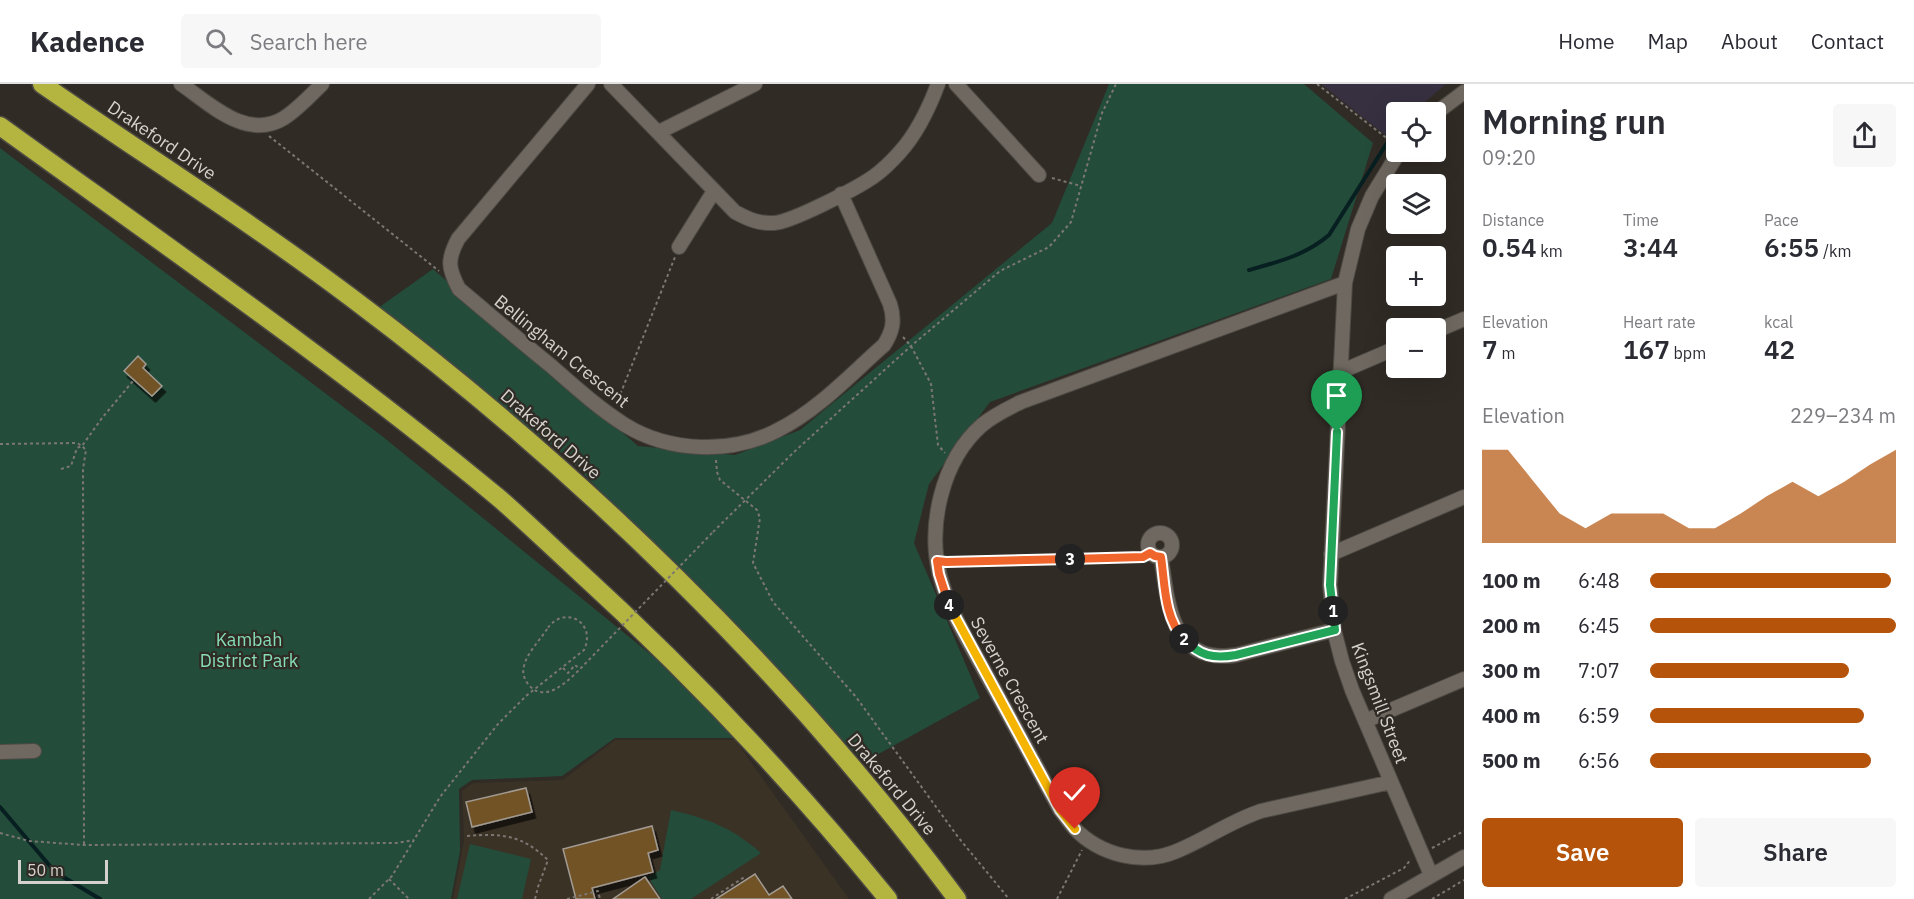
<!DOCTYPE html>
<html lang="en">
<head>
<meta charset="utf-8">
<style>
	:root { --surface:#fff; --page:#f7f7f7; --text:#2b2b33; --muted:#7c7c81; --line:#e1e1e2; --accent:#b45309 }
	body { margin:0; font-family:"IBM Plex Sans",sans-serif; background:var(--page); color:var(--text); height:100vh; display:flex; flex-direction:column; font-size:22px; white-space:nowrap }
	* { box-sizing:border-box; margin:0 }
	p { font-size:20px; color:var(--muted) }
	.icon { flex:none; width:33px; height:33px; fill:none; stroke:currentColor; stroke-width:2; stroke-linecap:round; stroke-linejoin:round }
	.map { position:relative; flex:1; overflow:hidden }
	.details { display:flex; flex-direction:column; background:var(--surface); width:450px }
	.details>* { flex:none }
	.fabs { position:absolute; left:1386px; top:18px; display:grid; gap:12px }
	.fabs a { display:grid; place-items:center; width:60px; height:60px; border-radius:6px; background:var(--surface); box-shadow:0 6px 24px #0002; font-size:30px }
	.scale { position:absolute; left:18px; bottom:15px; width:90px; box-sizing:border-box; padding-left:6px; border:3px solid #d5d2cd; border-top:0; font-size:16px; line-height:21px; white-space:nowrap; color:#d5d2cd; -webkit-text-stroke:4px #302b25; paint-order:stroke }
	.pin { position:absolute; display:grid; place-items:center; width:51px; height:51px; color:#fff; margin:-62px -26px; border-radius:50% 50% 50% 0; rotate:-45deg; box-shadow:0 0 6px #0007 }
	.pin .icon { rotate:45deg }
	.km { position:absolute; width:30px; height:30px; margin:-15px; border-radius:50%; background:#222; color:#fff; font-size:16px; line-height:30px; text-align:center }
	.round { display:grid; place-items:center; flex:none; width:63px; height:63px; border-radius:6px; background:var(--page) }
	.head { display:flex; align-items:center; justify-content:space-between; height:102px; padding:0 18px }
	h1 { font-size:33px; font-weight:600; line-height:45px }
	.metrics { display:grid; grid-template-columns:repeat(3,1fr); gap:9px; height:102px; padding:6px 18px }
	.metrics div { display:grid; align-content:center }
	.metrics b { font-size:26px; font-weight:600 }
	.metrics small { font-size:16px; font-weight:400 }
	.metrics p { font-size:16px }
	.chart { height:168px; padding:12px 18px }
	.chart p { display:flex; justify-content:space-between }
	.chart svg { width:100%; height:108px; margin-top:6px; fill:var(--accent); opacity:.7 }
	.button { display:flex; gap:12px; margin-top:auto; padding:12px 18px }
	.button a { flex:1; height:69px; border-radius:6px; background:var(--accent); color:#fff; font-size:24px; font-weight:600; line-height:69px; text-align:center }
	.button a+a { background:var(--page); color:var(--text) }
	ul { padding:0 18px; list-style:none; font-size:20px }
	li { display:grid; grid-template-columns:96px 72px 1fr; align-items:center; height:45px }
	li i { height:15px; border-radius:8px; background:var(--accent) }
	header { display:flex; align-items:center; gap:36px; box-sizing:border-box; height:84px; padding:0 30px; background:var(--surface); border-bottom:2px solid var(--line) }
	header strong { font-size:28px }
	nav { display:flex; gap:33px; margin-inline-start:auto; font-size:21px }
	.search { width:420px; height:54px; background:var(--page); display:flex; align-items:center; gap:15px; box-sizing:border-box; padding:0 21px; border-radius:6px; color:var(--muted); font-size:22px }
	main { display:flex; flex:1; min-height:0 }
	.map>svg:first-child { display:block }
</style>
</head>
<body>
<header>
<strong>Kadence</strong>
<div class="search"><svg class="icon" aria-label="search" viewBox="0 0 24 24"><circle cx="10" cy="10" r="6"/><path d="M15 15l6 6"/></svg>Search here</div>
<nav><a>Home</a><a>Map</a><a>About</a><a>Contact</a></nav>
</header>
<main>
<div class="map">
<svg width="1464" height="815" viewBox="0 0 1464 815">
	<defs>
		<filter id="shadow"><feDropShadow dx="3.5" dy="6" stdDeviation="0" flood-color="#0009"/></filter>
	</defs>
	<rect width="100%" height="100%" fill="#302b25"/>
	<path fill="#363041" d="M1321,0H1446L1413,28H1396V46L1389,54Z"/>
	<path fill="#3b3226" d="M615,656H735L849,815H453L464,756L462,707L473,699L563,696Z"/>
	<path fill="#234c3a" d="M1109,0H1304L1373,59L1331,195L990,318L929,400L914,459L980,614L864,678L569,375L378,224L433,185L638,362L735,371L800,346L1052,139Z
		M0,64L382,352L676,591L734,654H615L562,692L472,696L459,705L460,767L451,815H0Z
		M671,726C709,735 731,743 761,769L691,815H662L648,793L660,786Z
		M470,760L531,775L522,815H457Z"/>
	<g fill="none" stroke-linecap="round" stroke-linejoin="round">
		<path stroke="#071f20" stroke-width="4" d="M1391,55L1396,49
			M1249,186C1278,178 1306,171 1329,151L1387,59
			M0,723L55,788L100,815"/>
	</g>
	<path fill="#715225" stroke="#a29b93" stroke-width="1.5" filter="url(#shadow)" d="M138,272L146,280L143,284L162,302L152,312L124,287Z
		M526,704L532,728L472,743L466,718Z
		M652,742L658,766L648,769L653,788L592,804L595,815H576L563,765Z
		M755,790L769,811L783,802L792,815H716Z
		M645,793L660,815H613Z"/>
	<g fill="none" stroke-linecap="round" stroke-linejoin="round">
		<defs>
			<path id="minor" d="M181,0C210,20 247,57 284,34C298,25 310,12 322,0
				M588,0L458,155C447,176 448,184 459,205C489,230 519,256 550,281C574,302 598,324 625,341C669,368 731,371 778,346C818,326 851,290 884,261C893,247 895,236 890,220L841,110
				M611,0L735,128C748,135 759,140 774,139C792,138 857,104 873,93C883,86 892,77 900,68C918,48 929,24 938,0
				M956,0L1039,91
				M1436,29L1464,8
				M659,48L755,0
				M1399,68L1372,112L1358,145L1345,199L1330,501L1334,546L1342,577L1352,606L1431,791
				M679,163L714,107
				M1345,199L1021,318C1007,325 994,331 982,341C942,376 927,442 940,492C949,527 969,558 986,590C1011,635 1035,680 1060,726C1065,732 1069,738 1074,744C1100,771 1142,782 1177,767C1206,755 1231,737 1261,727L1391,698
				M1436,247L1464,235
				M1340,288L1396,264
				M1148 461a12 12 0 1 1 24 0a12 12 0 1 1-24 0Z
				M1331,470L1464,413
				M1161,473C1168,520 1171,581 1236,571L1334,546
				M1365,637L1464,595
				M0,668L34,667
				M1391,815L1464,773"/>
			<path id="highway" d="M42,0C146,72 252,139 353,215C576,382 791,591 957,815
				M0,42C169,164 340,282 500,415C525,437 550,461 574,483C687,586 792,697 888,815"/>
		</defs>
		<use href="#minor" stroke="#4d4943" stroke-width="16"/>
		<use href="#highway" stroke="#4d4943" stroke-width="21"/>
		<path stroke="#7c7772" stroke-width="2" stroke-dasharray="3 3" stroke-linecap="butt" d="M1317,0L1393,59
			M269,52L439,187
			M1052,94L1081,102
			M903,253L911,262L931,300L938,361L945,369
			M616,321L675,173
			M0,360L77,359L82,362L86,366L83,385L84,761
			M716,376L717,388L720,396L757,426L760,434L753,479L773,518L856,613L958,753L1009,815
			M61,385L71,382L77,364L82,362L102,334L133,297
			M713,448L794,368L911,262L1000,187L1049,163L1071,138L1102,29L1116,0
			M950,478L1143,473L1148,470
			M563,584L568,589L575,581L580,585
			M0,749L29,757L84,761L396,759L414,756
			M467,752C502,749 522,751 548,776L538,803L535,815
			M1432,764L1464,747
			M389,795L409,815
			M369,815L392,792L440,713L498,640L526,612L584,566C597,538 564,520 547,545
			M567,815L598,807L600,815
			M711,815L746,792
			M1057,815L1082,766
			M1345,815L1404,784L1411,775
			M1432,815L1464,796"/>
		<use href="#minor" stroke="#6e6860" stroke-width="14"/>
		<use href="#highway" stroke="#b4b440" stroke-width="18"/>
		<path stroke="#7c7772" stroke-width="2" stroke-dasharray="3 3" stroke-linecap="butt" d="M547,545C540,556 527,569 524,582C522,588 524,595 528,600C544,621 568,597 580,585L713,448"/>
	</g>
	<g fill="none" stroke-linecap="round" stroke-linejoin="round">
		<defs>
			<path id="split-1" d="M1333,527L1330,501L1337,348"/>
			<path id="split-2" d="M1184,555C1200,572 1213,575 1236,571L1335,546L1333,527"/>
			<path id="split-3" d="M1070,475L1143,473L1150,469L1155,472L1161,473C1165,500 1164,534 1184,555"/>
			<path id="split-4" d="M949,521L939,490L937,477L946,478L1070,475"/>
			<path id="split-5" d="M949,521L1034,678"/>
			<path id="split-6" d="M1034,678L1060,726L1075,745"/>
		</defs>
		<use href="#split-1" stroke="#fff" stroke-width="12"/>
		<use href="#split-2" stroke="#fff" stroke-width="12"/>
		<use href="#split-3" stroke="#fff" stroke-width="12"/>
		<use href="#split-4" stroke="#fff" stroke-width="12"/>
		<use href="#split-5" stroke="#fff" stroke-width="12"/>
		<use href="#split-6" stroke="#fff" stroke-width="12"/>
		<use href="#split-1" stroke="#22a559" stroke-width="8"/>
		<use href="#split-2" stroke="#22a559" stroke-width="8"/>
		<use href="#split-3" stroke="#f0652b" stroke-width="8"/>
		<use href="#split-4" stroke="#f0652b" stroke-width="8"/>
		<use href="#split-5" stroke="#f5b400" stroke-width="8"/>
		<use href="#split-6" stroke="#f5b400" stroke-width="8"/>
	</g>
	<g text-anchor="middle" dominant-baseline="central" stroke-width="4.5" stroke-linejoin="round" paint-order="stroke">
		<g font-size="18" fill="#d5d2cd" stroke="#302b25">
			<text transform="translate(162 56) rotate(34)">Drakeford Drive</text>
			<text transform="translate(562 267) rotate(39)">Bellingham Crescent</text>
			<text transform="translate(551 350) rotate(41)">Drakeford Drive</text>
			<text transform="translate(1010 596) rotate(61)">Severne Crescent</text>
			<text transform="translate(1380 619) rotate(69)">Kingsmill Street</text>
			<text transform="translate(892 700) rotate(50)">Drakeford Drive</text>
		</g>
		<g font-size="18" fill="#85deb5" stroke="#302b25">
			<text x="249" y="555">Kambah<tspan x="249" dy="21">District Park</tspan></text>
		</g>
	</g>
</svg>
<div class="fabs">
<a><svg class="icon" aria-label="locate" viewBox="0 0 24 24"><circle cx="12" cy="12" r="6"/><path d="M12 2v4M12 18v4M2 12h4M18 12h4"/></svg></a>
<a><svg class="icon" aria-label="layers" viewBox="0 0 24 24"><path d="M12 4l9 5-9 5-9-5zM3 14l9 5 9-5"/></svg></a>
<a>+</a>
<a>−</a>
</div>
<div class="scale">50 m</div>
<div class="pin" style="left:1337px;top:348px;background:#1e9e55"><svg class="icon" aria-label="arrive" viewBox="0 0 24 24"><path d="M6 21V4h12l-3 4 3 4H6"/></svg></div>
<div class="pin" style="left:1075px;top:745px;background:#d93025"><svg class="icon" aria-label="check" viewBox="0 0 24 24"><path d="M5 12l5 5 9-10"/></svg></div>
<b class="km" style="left:1333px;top:527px">1</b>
<b class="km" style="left:1184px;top:555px">2</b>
<b class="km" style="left:1070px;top:475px">3</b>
<b class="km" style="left:949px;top:521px">4</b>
</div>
<section class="details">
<div class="head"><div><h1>Morning run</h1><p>09:20</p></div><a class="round"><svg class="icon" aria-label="share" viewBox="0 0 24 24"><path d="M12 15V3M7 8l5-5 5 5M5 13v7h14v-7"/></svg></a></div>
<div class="metrics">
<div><p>Distance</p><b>0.54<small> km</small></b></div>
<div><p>Time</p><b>3:44</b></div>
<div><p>Pace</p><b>6:55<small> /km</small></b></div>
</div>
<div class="metrics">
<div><p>Elevation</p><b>7<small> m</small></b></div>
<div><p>Heart rate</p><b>167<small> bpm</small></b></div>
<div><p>kcal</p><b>42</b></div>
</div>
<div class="chart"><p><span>Elevation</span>229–234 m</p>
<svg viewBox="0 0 160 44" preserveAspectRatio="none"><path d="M0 44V6L10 6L20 19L30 32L40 38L50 32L60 32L70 32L80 38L90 38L100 32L110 25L120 19L130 25L140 19L150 12L160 6V44z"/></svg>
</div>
<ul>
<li><b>100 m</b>6:48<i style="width:98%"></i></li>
<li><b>200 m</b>6:45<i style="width:100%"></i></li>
<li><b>300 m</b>7:07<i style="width:81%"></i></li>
<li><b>400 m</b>6:59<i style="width:87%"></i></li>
<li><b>500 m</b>6:56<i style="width:90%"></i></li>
</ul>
<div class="button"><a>Save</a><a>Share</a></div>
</section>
</main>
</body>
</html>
